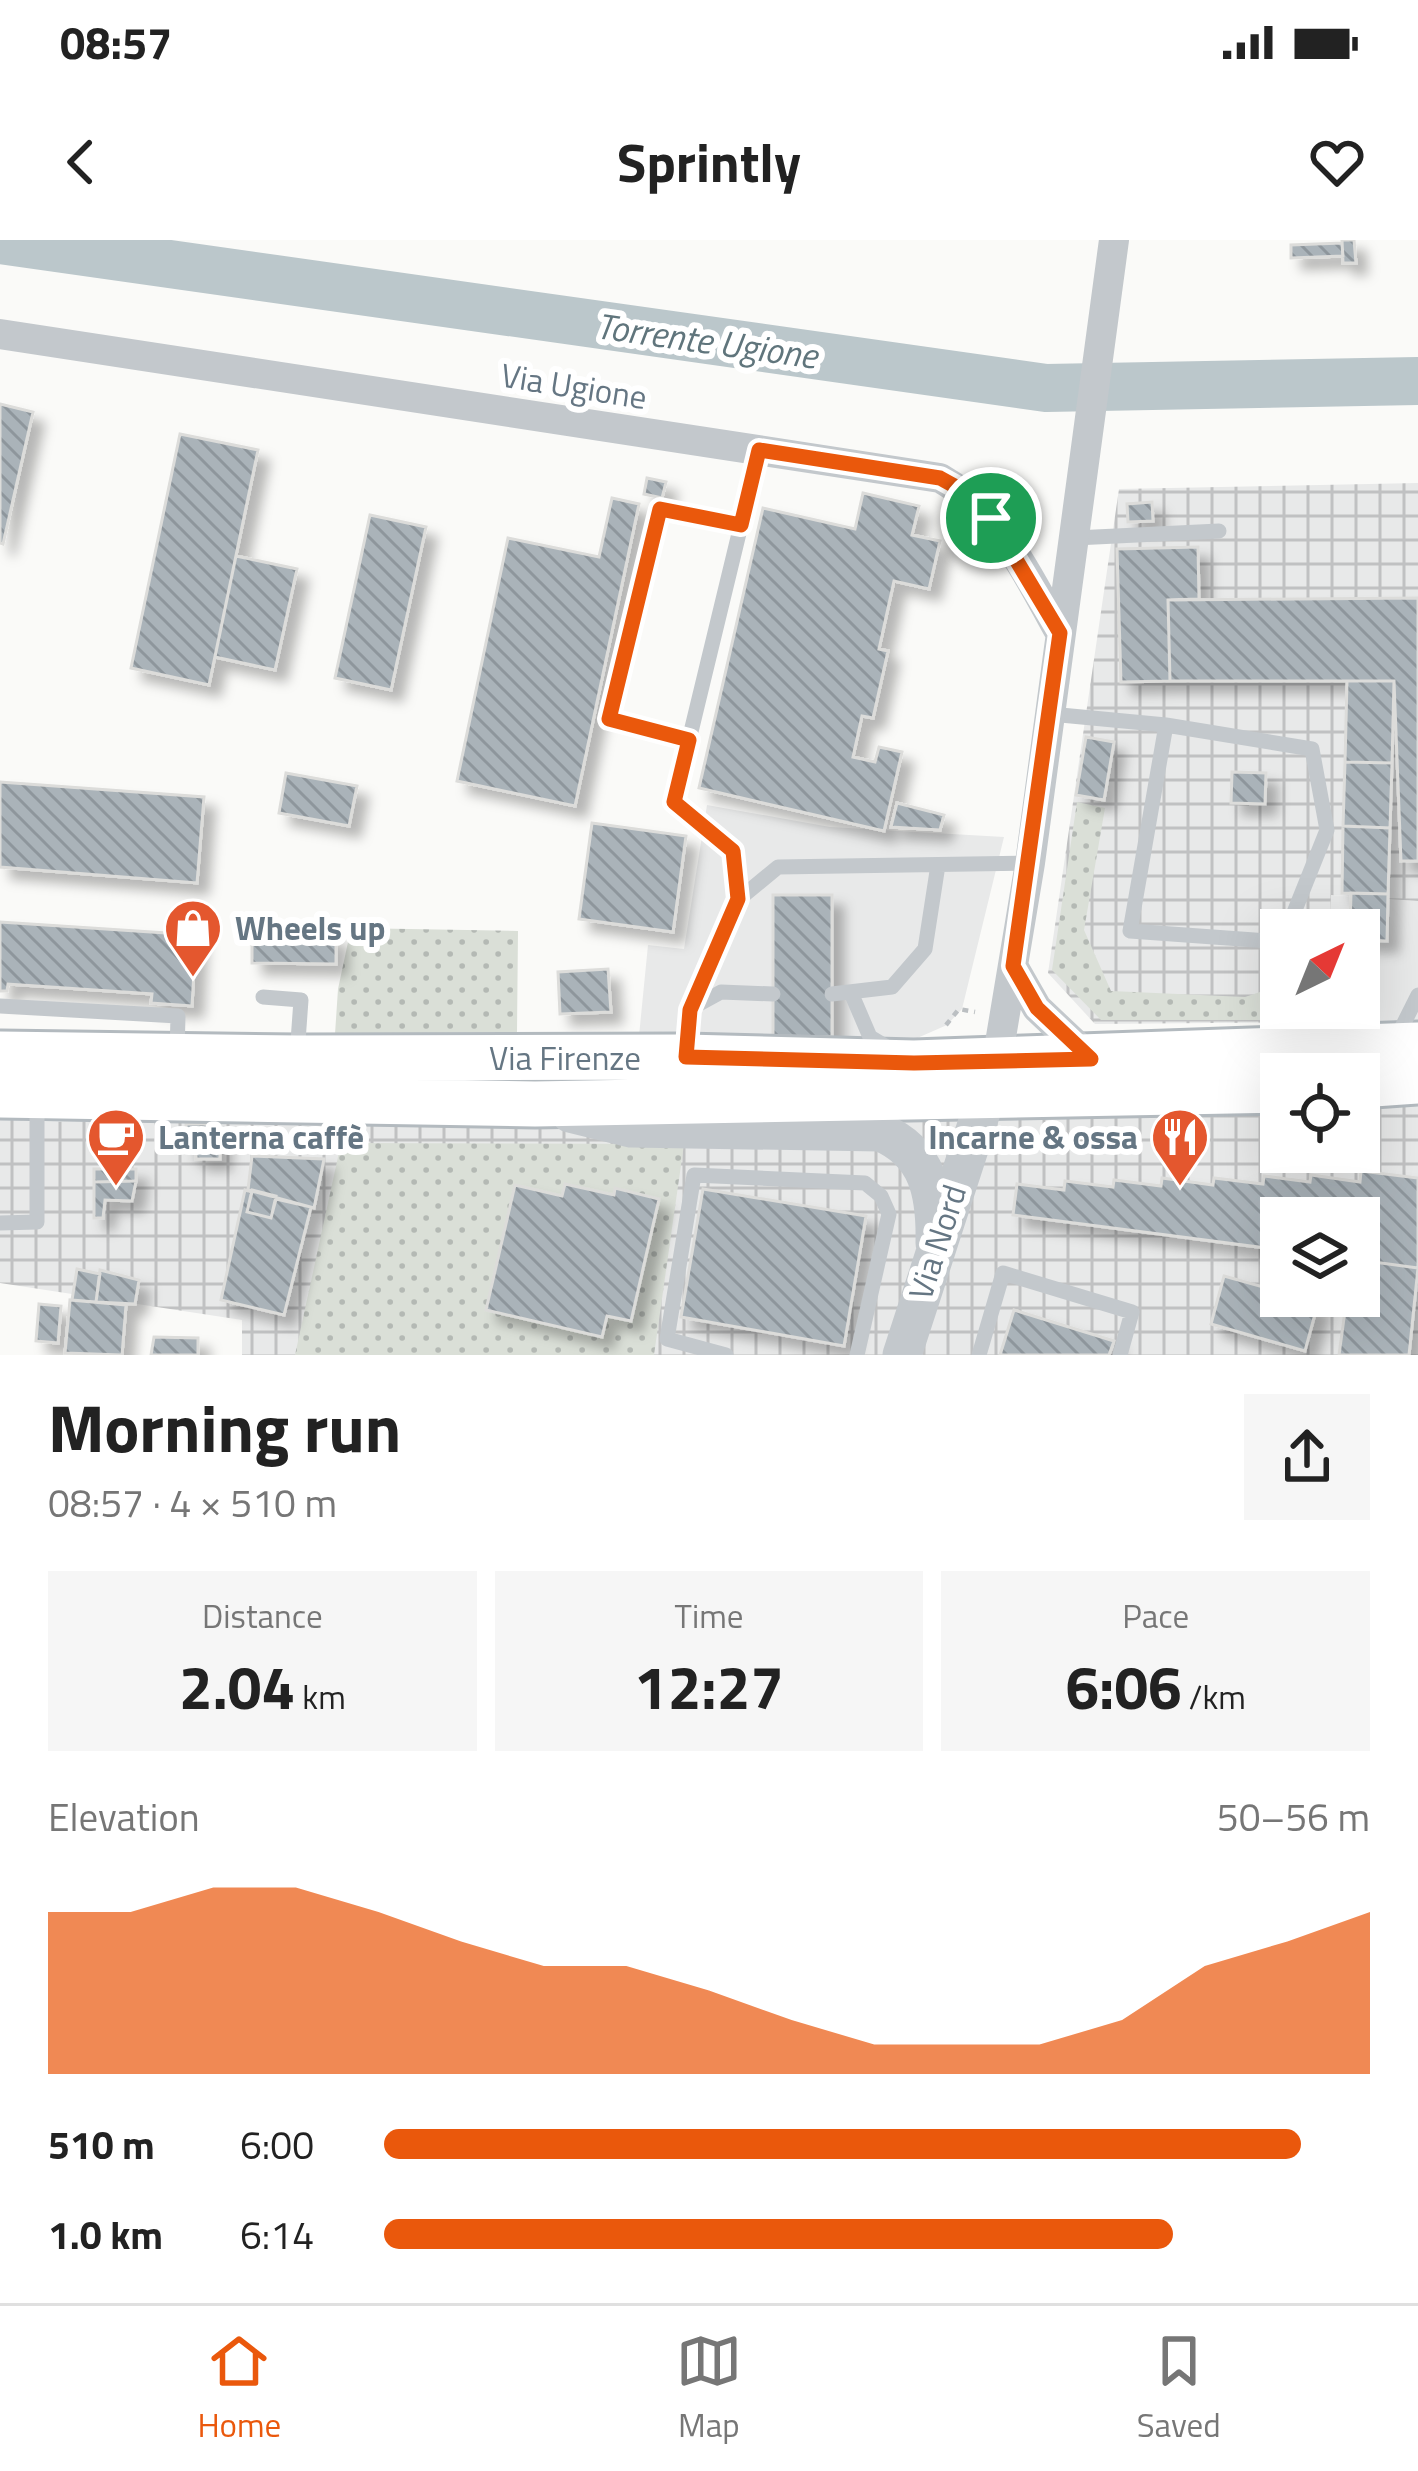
<!DOCTYPE html>
<html lang="en">
<head>
<meta charset="utf-8">
<style>
	:root { --surface:#fff; --page:#f6f6f6; --text:#222; --muted:#767676; --line:#e0e0e0; --accent:#ea580c }
	body { margin:0; font-family:"Titillium Web",sans-serif; background:var(--page); color:var(--text); height:100vh; display:flex; flex-direction:column; font-size:45px; white-space:nowrap }
	* { box-sizing:border-box; margin:0 }
	p { font-size:39px; color:var(--muted) }
	.icon { flex:none; width:66px; height:66px; fill:none; stroke:currentColor; stroke-width:2; stroke-linecap:round; stroke-linejoin:round }
	.map { position:relative; height:1115px; overflow:hidden }
	.drawer { display:flex; flex-direction:column; background:var(--surface); flex:1 }
	.drawer>* { flex:none }
	.needle { width:78px; rotate:43deg }
	.tools { position:absolute; left:1260px; top:669px; display:grid; gap:24px }
	.tools a { display:grid; place-items:center; width:120px; height:120px; border-radius:0px; background:var(--surface); box-shadow:0 12px 48px #0002; font-size:60px }
	.pin { position:absolute; display:grid; place-items:center; width:102px; height:102px; color:#fff; margin:-51px; border:6px solid #fff; border-radius:50%; box-shadow:0 3px 12px #0007 }
	.round { display:grid; place-items:center; flex:none; width:126px; height:126px; border-radius:0px; background:var(--page) }
	.headline { display:flex; align-items:center; justify-content:space-between; height:204px; padding:0 48px }
	h1 { font-size:66px; font-weight:700; line-height:90px }
	.stats { display:grid; grid-template-columns:repeat(3,1fr); gap:18px; height:204px; padding:12px 48px }
	.stats div { display:grid; align-content:center; border-radius:0px; background:var(--page); text-align:center }
	.stats b { font-size:60px; font-weight:700 }
	.stats small { font-size:33px; font-weight:400 }
	.stats p { font-size:33px }
	.chart { height:336px; padding:24px 48px }
	.chart p { display:flex; justify-content:space-between }
	.chart svg { width:100%; height:216px; margin-top:12px; fill:var(--accent); opacity:.7 }
	ul { padding:0 48px; list-style:none; font-size:39px }
	li { display:grid; grid-template-columns:192px 144px 1fr; align-items:center; height:90px }
	li i { height:30px; border-radius:15px; background:var(--accent) }
	.status { display:flex; justify-content:space-between; align-items:center; height:84px; padding:0 60px; background:var(--surface); direction:ltr }
	.status svg { height:33px; fill:currentColor }
	header { display:flex; justify-content:space-between; align-items:center; height:156px; padding:0 48px; background:var(--surface); font-size:54px; font-weight:700 }
	.dock { display:flex; justify-content:space-around; align-items:center; height:168px; border-top:3px solid var(--line); background:var(--surface); font-size:33px; color:var(--muted) }
	.dock a { display:grid; justify-items:center; gap:6px }
	.dock .selected { color:var(--accent) }
	.map>svg:first-child { display:block }
</style>
</head>
<body>
<div class="status"><b>08:57</b><svg viewBox="0 0 49 12"><path d="M0 12V9h3v3zM5 12V6h3v6zM10 12V3h3v9zM15 12V0h3v12zM26 1h20v11H26zM47 4h2v5h-2z"/></svg></div>
<header><svg class="icon" aria-label="back" viewBox="0 0 24 24"><path d="M15 5l-7 7 7 7"/></svg>Sprintly<svg class="icon" aria-label="heart" viewBox="0 0 24 24"><path d="M12 20l-8-8c-3-5 5-10 8-4 3-6 11-1 8 4z"/></svg></header>
<div class="map">
<svg width="1418" height="1115" viewBox="0 0 1418 1115">
	<defs>
		<pattern id="industrial-grid" width="8" height="8" patternUnits="userSpaceOnUse" patternTransform="scale(3)"><rect width="8" height="8" fill="#e8e9e9"/><path d="M0 4h8M4 0v8" fill="none" stroke="#c0c1c2"/></pattern>
		<pattern id="grass-dots" width="8" height="8" patternUnits="userSpaceOnUse" patternTransform="scale(3)"><rect width="8" height="8" fill="#dadfd7"/><path d="M2 2h.1M6 6h.1" fill="none" stroke="#b4b9b4" stroke-width="1.8" stroke-linecap="round"/></pattern>
		<pattern id="building-back-hatch" width="6" height="6" patternUnits="userSpaceOnUse" patternTransform="scale(3)"><rect width="6" height="6" fill="#aab3b9"/><path d="M-1 5l2 2M0 0l6 6M5-1l2 2" fill="none" stroke="#8e969c"/></pattern>
		<filter id="shadow"><feDropShadow dx="11" dy="11" stdDeviation="6" flood-color="#0004"/></filter>
	</defs>
	<rect width="100%" height="100%" fill="#fafaf8"/>
	<path fill="#e8e9e9" d="M707,565L830,587L1004,597L962,769L947,785L915,799L639,796L648,705L684,709Z
		M1331,655L1418,661V782H1330V768H1359V690H1330Z"/>
	<path fill="url(#industrial-grid)" fill-rule="evenodd" d="M1418,243V661L1331,655L1330,690H1281V768H1330V782L1095,784L1048,733L1119,249Z
		M1359,866H1418V1115H242V1080L0,1043V877L35,882L1281,867V912H1359ZM1281,978H1359V1056H1281Z"/>
	<path fill="url(#grass-dots)" fill-rule="evenodd" d="M1077,562L1105,568L1084,690L1111,751L1245,757L1281,745V768H1327V780H1101L1052,730Z
		M351,688L518,691L517,792L335,794L338,749Z
		M341,903L684,904L654,1115H295ZM566,944L614,955L615,949L631,1080L607,1076L602,1097L487,1070L562,956Z"/>
	<g fill="none" stroke-linecap="round" stroke-linejoin="round">
		<path stroke="#bbc7cb" stroke-width="48" d="M0,0L1046,148L1418,141"/>
	</g>
	<path fill="url(#building-back-hatch)" stroke="#dcdcda" stroke-width="3" filter="url(#shadow)" d="M1342,0H1354L1356,23H1343Z
		M1342,3L1343,16L1291,18V5Z
		M0,164L33,172L3,304L0,303Z
		M180,194L258,210L209,445L131,428Z
		M647,238L666,242L662,258L644,254Z
		M863,253L919,266L912,295L940,301L929,349L894,341L879,409L888,411L873,478L862,476L853,517L875,522L879,507L902,512L884,591L699,548L763,268L855,289Z
		M612,258L639,264L575,566L457,541L508,298L599,317Z
		M1152,262L1153,281L1128,282L1127,264Z
		M370,275L426,287L391,450L335,438Z
		M1198,307L1199,359L1168,360L1170,441L1121,442L1117,309Z
		M236,316L297,329L275,430L215,417Z
		M1418,358V621H1401L1394,441H1170L1168,360Z
		M1347,441H1394L1392,523L1345,522Z
		M1086,497L1114,502L1104,560L1076,555Z
		M1345,522L1392,523L1390,588L1343,586Z
		M1232,532L1266,533L1265,564L1231,563Z
		M286,533L357,546L349,586L279,573Z
		M0,542L204,557L197,643L0,627Z
		M897,563L944,575L940,590L891,587Z
		M592,583L686,596L673,692L579,679Z
		M1343,586L1390,588L1388,654L1342,653Z
		M1351,653L1388,654L1387,701L1359,700V690H1350Z
		M773,655H832V797L773,796Z
		M0,682L196,695L192,766L151,763L152,754L8,744L7,751H0Z
		M252,693L336,694V724L252,723Z
		M608,729L611,772L560,774L558,732Z
		M186,884H220V919H196V912H187Z
		M252,916L324,919L314,968L248,950Z
		M94,929H136V941L94,942Z
		M1361,931L1418,938V1028L1359,1020V978H1281V1010L1013,975L1017,944L1064,950L1065,941L1113,947L1114,940L1161,946L1162,938L1213,945L1214,938L1263,944L1264,936L1310,942L1311,935L1360,942Z
		M136,941L132,961L105,960L103,978H94V942Z
		M565,944L614,955L615,948L659,959L631,1081L607,1076L602,1097L486,1070L515,945L562,956Z
		M703,949L866,976L844,1106L681,1077Z
		M245,950L252,952L247,972L271,978L276,959L311,967L284,1075L221,1060Z
		M252,950L276,956L271,978L247,972Z
		M1359,1020L1418,1028L1409,1115H1339L1347,1056H1359Z
		M77,1029L100,1034L96,1062L72,1060Z
		M100,1030L139,1040L135,1064L96,1062Z
		M1224,1036L1281,1052V1056L1318,1063L1305,1111L1211,1084Z
		M70,1060L126,1065L122,1115L65,1113Z
		M39,1064L61,1066L58,1103L36,1101Z
		M1014,1070L1114,1101L1109,1115H1000Z
		M154,1097L198,1098V1115H151Z"/>
	<g fill="none" stroke-linecap="round" stroke-linejoin="round">
		<defs>
			<path id="secondary" d="M0,814L297,818L686,817L914,823L1418,805
				M1359,845L1418,841
				M0,855L535,864L1281,850"/>
		</defs>
		<use href="#secondary" stroke="#b3babf" stroke-width="51"/>
		<path stroke="#bbbfc2" stroke-width="4.5" stroke-dasharray="6 6" stroke-linecap="butt" d="M946,785L959,769L975,772"/>
		<path stroke="#c3c8cc" stroke-width="15" d="M741,285L759,210
			M1075,298L1219,291
			M1050,474L1166,485L1312,509L1327,590L1287,690
			M1166,485L1130,691L1281,702
			M689,499L609,479L660,269L741,285L674,562L733,611L738,660
			M832,754L892,747L925,709L938,625
			M852,755L870,797L890,809
			M263,757L301,760L297,815
			M0,766L178,776L177,814
			M690,769L721,752L773,754
			M1395,801L1418,755
			M686,810L690,769L738,660L778,627L1030,623
			M0,983L37,982V861
			M726,1115L667,1099L694,935L865,943L881,956L889,974L857,1115
			M979,1115L1003,1033L1132,1072L1120,1115"/>
		<path stroke="#c3c8cc" stroke-width="30" d="M0,94L940,238C999,271 1028,336 1060,393
			M1013,726L1037,768L1091,819
			M997,821L1030,623L1114,0"/>
		<path stroke="#c3c8cc" stroke-width="39" d="M570,873L631,888L880,892C929,912 936,955 935,1003
			M902,1115L995,829"/>
		<use href="#secondary" stroke="#fff" stroke-width="45"/>
	</g>
	<g fill="none" stroke-linecap="round" stroke-linejoin="round">
		<defs>
			<path id="route" d="M759,210L940,238L969,254L991,278L1060,393L1013,726L1037,768L1091,819L914,823L686,817L690,770L738,659L733,611L674,562L689,500L609,479L660,269L741,285Z"/>
		</defs>
		<use href="#route" stroke="#fff" stroke-width="24"/>
		<use href="#route" stroke="#ea580c" stroke-width="15"/>
	</g>
	<defs>
		<symbol id="shop-pin" viewBox="-11 -11 22 30"><path d="M0 17L-7.5 6A9.5 9.5 0 1 1 7.5 6Z" fill="#e4572e" stroke="#fff"/><path d="M-5-2.5h2.3a2.7 3.5 0 0 1 5.4 0H5L5.5 6h-11ZM-1.5-2.5h3a1.5 2.3 0 0 0-3 0Z" fill="#fff"/></symbol>
		<symbol id="cafe-pin" viewBox="-11 -11 22 30"><path d="M0 17L-7.5 6A9.5 9.5 0 1 1 7.5 6Z" fill="#e4572e" stroke="#fff"/><path d="M-5.5-4.5H6V0H3Q3 3.5 0 3.5H-2.5Q-5.5 3.5-5.5 0ZM3-3.2v2h1.7v-2ZM-6 4.5H4V6H-6Z" fill="#fff"/></symbol>
		<symbol id="restaurant-pin" viewBox="-11 -11 22 30"><path d="M0 17L-7.5 6A9.5 9.5 0 1 1 7.5 6Z" fill="#e4572e" stroke="#fff"/><path d="M-5-6h1v4h1v-4h1v4h1v-4h1v5L-1.5 .5V6h-2V.5L-5-1ZM5-6V6H3V1.5H1.5Q1.5-4 5-6Z" fill="#fff"/></symbol>
	</defs>
	<g fill-rule="evenodd">
		<use href="#shop-pin" x="160" y="655" width="66" height="90"/>
		<use href="#cafe-pin" x="83" y="864" width="66" height="90"/>
		<use href="#restaurant-pin" x="1147" y="864" width="66" height="90"/>
	</g>
	<g text-anchor="middle" dominant-baseline="central" stroke-width="12" stroke-linejoin="round" paint-order="stroke">
		<g font-size="33" fill="#657683" stroke="#fff">
			<text transform="translate(574 146) rotate(9)">Via Ugione</text>
			<text x="565" y="818">Via Firenze</text>
			<text transform="translate(937 1002) rotate(-72)">Via Nord</text>
		</g>
		<g font-size="33" font-weight="bold" fill="#657683" stroke="#fff" text-anchor="start">
			<text x="235" y="688">Wheels up</text>
			<text x="158" y="897">Lanterna caffè</text>
			<text x="1138" y="897" text-anchor="end">Incarne &amp; ossa</text>
		</g>
		<g font-size="36" font-style="italic" fill="#60757c" stroke="#fff">
			<text transform="translate(707 100) rotate(8)">Torrente Ugione</text>
		</g>
	</g>
</svg>
<div class="tools">
<a><svg class="needle" viewBox="-14 -14 28 28"><path d="M0-13l5 13h-10z" fill="#e53935"/><path d="M0 13l5-13h-10z" fill="#767676"/></svg></a>
<a><svg class="icon" aria-label="locate" viewBox="0 0 24 24"><circle cx="12" cy="12" r="6"/><path d="M12 2v4M12 18v4M2 12h4M18 12h4"/></svg></a>
<a><svg class="icon" aria-label="layers" viewBox="0 0 24 24"><path d="M12 4l9 5-9 5-9-5zM3 14l9 5 9-5"/></svg></a>
</div>
<div class="pin" style="left:991px;top:278px;background:#1e9e55"><svg class="icon" aria-label="arrive" viewBox="0 0 24 24"><path d="M6 21V4h12l-3 4 3 4H6"/></svg></div>
</div>
<section class="drawer">
<div class="headline"><div><h1>Morning run</h1><p>08:57 · 4 × 510 m</p></div><a class="round"><svg class="icon" aria-label="share" viewBox="0 0 24 24"><path d="M12 15V3M7 8l5-5 5 5M5 13v7h14v-7"/></svg></a></div>
<div class="stats">
<div><p>Distance</p><b>2.04<small> km</small></b></div>
<div><p>Time</p><b>12:27</b></div>
<div><p>Pace</p><b>6:06<small> /km</small></b></div>
</div>
<div class="chart"><p><span>Elevation</span>50–56 m</p>
<svg viewBox="0 0 160 44" preserveAspectRatio="none"><path d="M0 44V11L10 11L20 6L30 6L40 11L50 17L60 22L70 22L80 27L90 33L100 38L110 38L120 38L130 33L140 22L150 17L160 11V44z"/></svg>
</div>
<ul>
<li><b>510 m</b>6:00<i style="width:93%"></i></li>
<li><b>1.0 km</b>6:14<i style="width:80%"></i></li>
</ul>
</section>
<nav class="dock">
<a class="selected"><svg class="icon" aria-label="home" viewBox="0 0 24 24"><path d="M3 11l9-7 9 7M6 9v11h12V9"/></svg>Home</a>
<a><svg class="icon" aria-label="map" viewBox="0 0 24 24"><path d="M3 6l6-2 6 2 6-2v14l-6 2-6-2-6 2zM9 4v14M15 6v14"/></svg>Map</a>
<a><svg class="icon" aria-label="saved" viewBox="0 0 24 24"><path d="M7 4h10v16l-5-4-5 4z"/></svg>Saved</a>
</nav>
</body>
</html>
